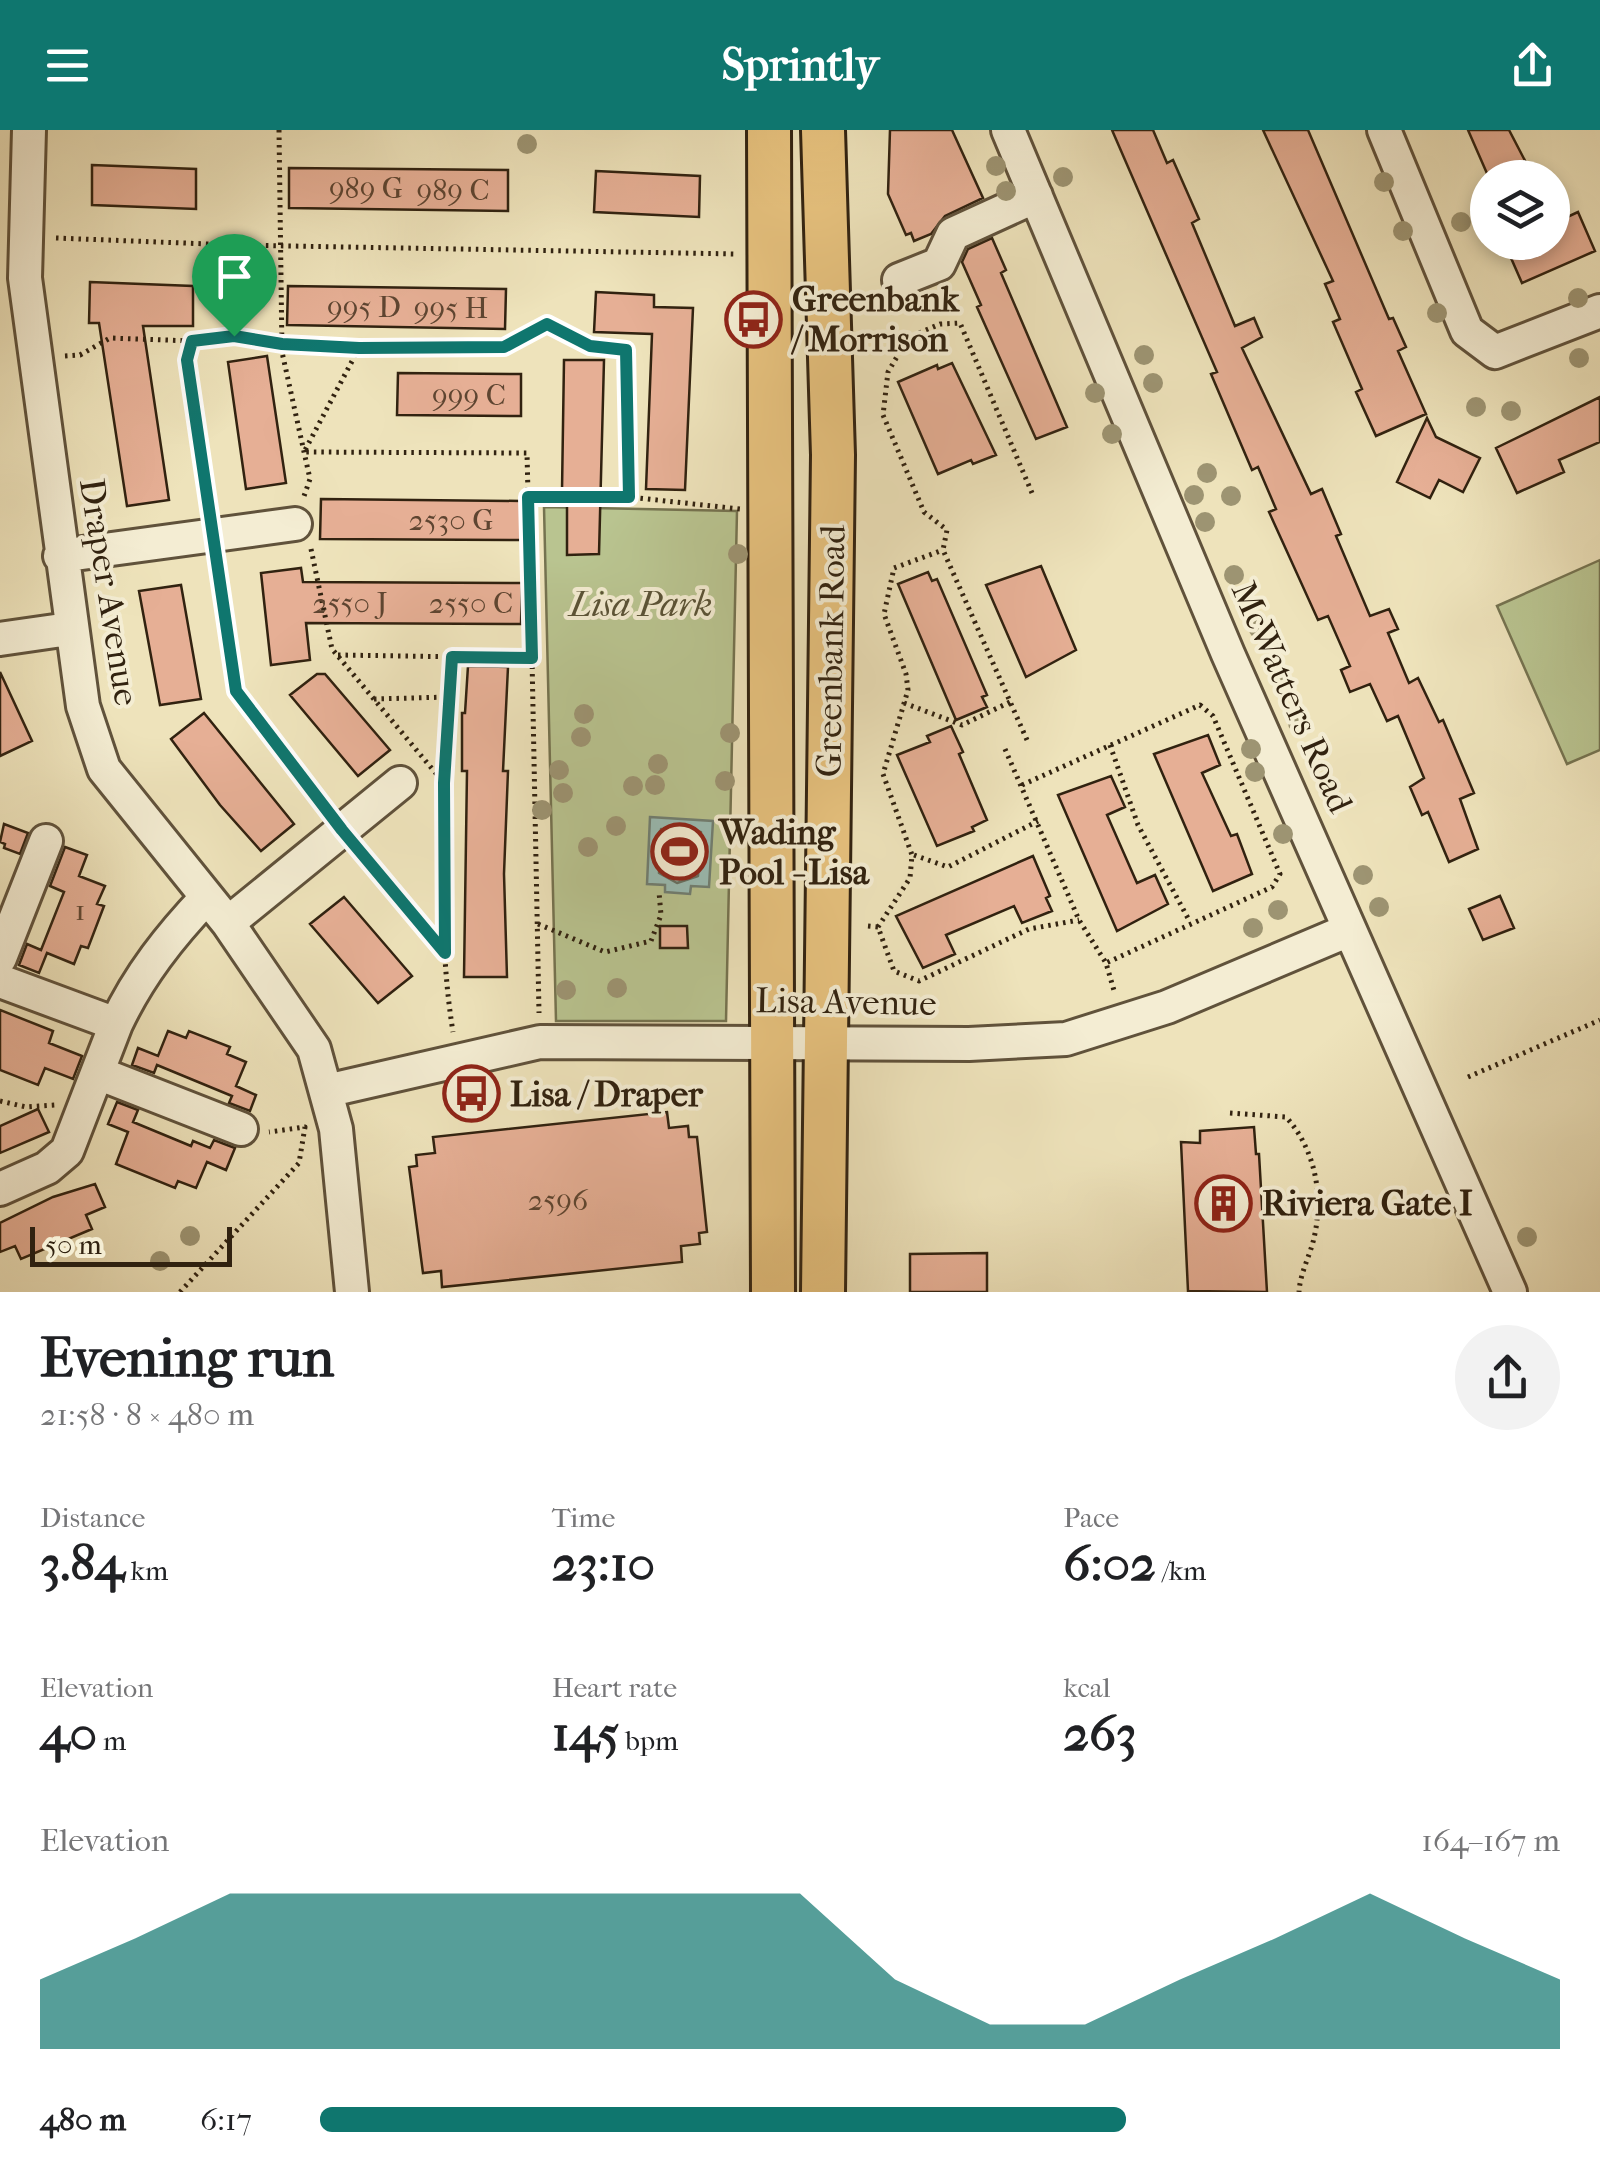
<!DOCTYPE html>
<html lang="en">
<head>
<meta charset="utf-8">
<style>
	:root { --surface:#fff; --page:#f2f2f2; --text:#202124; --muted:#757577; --accent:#0f766e }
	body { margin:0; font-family:"IM FELL French Canon",serif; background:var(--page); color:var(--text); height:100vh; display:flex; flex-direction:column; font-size:38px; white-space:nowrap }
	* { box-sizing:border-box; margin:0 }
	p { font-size:32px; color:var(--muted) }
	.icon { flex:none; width:55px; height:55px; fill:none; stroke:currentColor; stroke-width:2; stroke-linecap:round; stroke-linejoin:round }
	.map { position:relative; height:1162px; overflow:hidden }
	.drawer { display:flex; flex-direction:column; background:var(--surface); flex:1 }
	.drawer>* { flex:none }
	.fabs { position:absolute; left:1470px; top:30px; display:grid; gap:20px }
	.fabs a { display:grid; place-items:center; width:100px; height:100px; border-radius:50%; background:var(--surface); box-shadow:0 5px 15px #0003; font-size:50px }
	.scale { position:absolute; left:30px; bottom:25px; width:202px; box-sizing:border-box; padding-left:10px; border:5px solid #312210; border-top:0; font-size:28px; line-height:35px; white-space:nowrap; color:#312210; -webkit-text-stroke:8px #f4edd3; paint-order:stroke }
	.pin { position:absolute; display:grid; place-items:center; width:85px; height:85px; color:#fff; margin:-102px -42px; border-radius:50% 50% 50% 0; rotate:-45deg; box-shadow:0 0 10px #0007 }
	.pin .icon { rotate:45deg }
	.round { display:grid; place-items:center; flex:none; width:105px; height:105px; border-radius:52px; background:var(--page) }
	.head { display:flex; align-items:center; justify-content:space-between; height:170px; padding:0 40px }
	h1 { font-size:55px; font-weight:700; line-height:75px }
	.metrics { display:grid; grid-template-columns:repeat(3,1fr); gap:15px; height:170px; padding:10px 40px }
	.metrics div { display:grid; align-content:center }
	.metrics b { font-size:50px; font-weight:700 }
	.metrics small { font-size:28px; font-weight:400 }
	.metrics p { font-size:28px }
	.chart { height:280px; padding:20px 40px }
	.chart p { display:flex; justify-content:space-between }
	.chart svg { width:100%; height:180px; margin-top:10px; fill:var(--accent); opacity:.7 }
	ul { padding:0 40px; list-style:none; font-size:32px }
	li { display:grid; grid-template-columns:160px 120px 1fr; align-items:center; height:75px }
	li i { height:25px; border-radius:12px; background:var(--accent) }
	header { display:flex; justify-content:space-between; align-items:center; height:130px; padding:0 40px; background:var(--accent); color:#fff; font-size:45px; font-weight:700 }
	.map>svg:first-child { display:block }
</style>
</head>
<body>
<header><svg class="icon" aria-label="menu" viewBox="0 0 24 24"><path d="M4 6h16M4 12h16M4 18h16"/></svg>Sprintly<svg class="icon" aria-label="share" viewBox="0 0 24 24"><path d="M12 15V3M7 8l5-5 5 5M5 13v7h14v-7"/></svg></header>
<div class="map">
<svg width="1600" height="1162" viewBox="0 0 1600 1162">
	<rect width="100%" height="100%" fill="#eee3bb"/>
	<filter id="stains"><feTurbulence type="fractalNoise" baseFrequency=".002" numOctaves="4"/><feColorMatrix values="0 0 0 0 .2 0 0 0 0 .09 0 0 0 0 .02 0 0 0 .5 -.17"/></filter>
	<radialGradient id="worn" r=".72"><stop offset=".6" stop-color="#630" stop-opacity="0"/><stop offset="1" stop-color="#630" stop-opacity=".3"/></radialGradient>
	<path fill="#b9c490" stroke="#757350" stroke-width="2.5" d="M544,377L737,381L726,891H556Z
		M1600,430V620L1567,634L1497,476Z"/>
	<path fill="#9abdb5" stroke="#707f73" stroke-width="2.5" d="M650,687L713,691L709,757L691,756L690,764L665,762V755L647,754Z"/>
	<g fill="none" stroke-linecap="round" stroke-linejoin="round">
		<path stroke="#667062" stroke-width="2.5" d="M661,699L701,702L698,746L677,753L659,743Z"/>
	</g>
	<path fill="#e6af95" stroke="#312210" stroke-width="2.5" d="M890,0H952L983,68L945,86L931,104L914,111L911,103L906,105L888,64Z
		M1112,0H1153L1167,33L1173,30L1199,89L1192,93L1235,196L1254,188L1262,207L1242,218L1311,364L1322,359L1341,404L1336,406L1370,486L1389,479L1398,499L1388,503L1409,553L1418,548L1439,592L1443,590L1474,663L1460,669L1478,719L1449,732L1428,682L1422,685L1410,657L1424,648L1398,586L1387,591L1370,554L1350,562L1341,540L1350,536L1328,486L1318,490L1289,426L1269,382L1276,379L1258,337L1252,340L1211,244L1217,242Z
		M1263,0H1308L1389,189L1393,188L1406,217L1398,221L1426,284L1376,306L1356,262L1362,259L1333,192L1340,189L1325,154L1333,151Z
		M1468,0H1509L1534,48H1489Z
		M92,35L196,39V79L92,75Z
		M289,38L508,40V81L289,78Z
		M596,41L700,46L699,87L594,82Z
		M1578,82L1595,121L1522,153L1504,112H1552V94Z
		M992,108L1006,140L1001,143L1067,297L1036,309L977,177L981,175L962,132L968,119Z
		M90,152L193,156V196H143L169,370L127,376L99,193H89Z
		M288,156L506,159L505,199L287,195Z
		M596,162L654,165V177L693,178L685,360L646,359L652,204L594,202Z
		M267,226L286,353L246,359L228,232Z
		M564,230H604L599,424L567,425V362L562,361Z
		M952,233L996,325L973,334L971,330L938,344L898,252L937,235L938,239Z
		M398,243L521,244V286L397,285Z
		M1600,267V312L1559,330L1564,342L1517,363L1496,318Z
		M1427,288L1436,307L1480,328L1463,362L1439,350L1430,368L1397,352Z
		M321,369L521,371V410L320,409Z
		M1041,436L1076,520L1026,547L986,455Z
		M301,438L303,452L522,453L521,494L306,493L310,530L271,535L261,443Z
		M928,442L932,451L937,449L987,565L982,567L987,577L956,590L898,454Z
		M181,455L201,569L160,575L139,461Z
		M468,536L508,537L503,641H508L504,744L507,847H464L467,641H462V583H465Z
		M0,542L32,611L0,626Z
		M317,544H325L390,620L358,646L290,565Z
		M204,583L294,694L261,721L220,675L171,609Z
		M951,596L963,622L959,624L987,690L972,697L974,701L937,716L897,625L930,612L927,606Z
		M1208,605L1220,635L1202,643L1231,706L1237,704L1252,744L1213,761L1154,624Z
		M1111,646L1125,677L1107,685L1137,753L1155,745L1168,774L1117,801L1058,665Z
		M4,694L28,703L20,724L4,718L5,714L0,712Z
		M65,717L87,725L79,746L105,756L97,774L104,776L88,818L81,816L74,834L47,823L39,843L19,835L27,814L41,820L64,762L50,756Z
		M1033,726L1050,766L1046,768L1052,781L1022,793L1014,776L946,805L955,824L923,838L896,786Z
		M1500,766L1514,798L1483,810L1469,779Z
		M344,767L412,846L378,873L310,794Z
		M660,796H687L688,818H660Z
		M0,880L53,901L49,913L82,926L73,949L45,938L38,955L0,940Z
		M168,901L186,908L189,901L230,917L227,924L246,932L236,956L256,965L250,981L229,973L232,966L157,935L154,943L132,935L138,918L158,926Z
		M117,972L138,980L133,992L191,1016L193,1011L210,1018L214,1010L235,1018L226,1040L207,1032L196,1058L178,1051L175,1058L116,1034L128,1002L108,994Z
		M38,979L49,1002L0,1023V996Z
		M667,982L669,998L688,996L689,1007H697L707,1102L699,1103L700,1114L681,1116L682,1132L442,1157L441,1141L423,1143L409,1037L417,1036L416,1025L435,1023L433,1007Z
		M1254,997L1256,1024H1259L1267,1162L1188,1161L1181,1012L1200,1013V1001Z
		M95,1054L105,1077L86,1085L92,1099L21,1129L15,1116L0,1122V1093L53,1067Z
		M987,1123V1162H910V1124Z"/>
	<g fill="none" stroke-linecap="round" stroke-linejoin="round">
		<defs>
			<path id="minor" d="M29,0L25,148L83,576L104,639L228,793L314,919L336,999L352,1162
				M1008,0L1228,524L1510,1162
				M1384,0L1467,201L1495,222L1600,181
				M899,150L939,134L953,104L1036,66
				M60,426L295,394
				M0,509L69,499
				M228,793L400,653
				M0,828L46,711
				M0,851L116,894L67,1021L47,1038L0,1059
				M116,894C139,845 170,806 207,767
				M98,943L241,999
				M326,961L540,912L969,914L1066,909L1167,877L1349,800"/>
			<path id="major" d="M769,0L773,1162
				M823,0L833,325L823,1162"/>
		</defs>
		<use href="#minor" stroke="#60523b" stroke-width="38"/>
		<use href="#major" stroke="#312210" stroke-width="48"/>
		<path stroke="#312210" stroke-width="5" stroke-dasharray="2.5 5" stroke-linecap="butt" d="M279,0L282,222L310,349L303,369
			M56,108L234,115L737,124
			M192,211L187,231L207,376
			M359,218L304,322L527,323L532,528
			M65,226L80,225L110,208L192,211L234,206L282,214L359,218L504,217L547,194L590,216L626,220L629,367
			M528,367H629L740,379
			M311,419L332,519L444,653
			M215,431L236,561L326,678
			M338,525L532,528L539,883
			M452,527C449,651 433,778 453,902
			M374,569L449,567
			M904,573L962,595L1010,572
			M1027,610L943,420L947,400L924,382L883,285L888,242L908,208L940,194L960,193L1032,363
			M1110,615L1138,695L1190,792
			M1005,619L1079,790L1106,833L1115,864
			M1022,655L1200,575L1213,586L1280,744L1272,757L1106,833
			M361,722L445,823
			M914,725L948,737L1038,691
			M538,794L605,822L651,811L661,785L659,762
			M868,796L878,797L894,841L919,851L1029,799L1079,790
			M878,797L910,748L912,725L883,644L908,560L906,544L884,484L894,438L943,420
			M1468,947L1600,890
			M0,971L26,977L56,975
			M1230,983L1286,987C1315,1019 1324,1065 1314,1108C1310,1126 1300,1143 1299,1162
			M180,1162L299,1033L305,997L269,1002"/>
		<use href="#minor" stroke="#f4edd3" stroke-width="32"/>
		<use href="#major" stroke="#e7c27e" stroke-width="42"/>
	</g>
	<g fill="#9d9472">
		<circle cx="527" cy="14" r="10"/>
		<circle cx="996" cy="36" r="10"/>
		<circle cx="1063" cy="47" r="10"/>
		<circle cx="1384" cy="52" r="10"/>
		<circle cx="1006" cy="61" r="10"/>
		<circle cx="1461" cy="92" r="10"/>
		<circle cx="1403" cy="101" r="10"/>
		<circle cx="1578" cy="168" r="10"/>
		<circle cx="1437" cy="183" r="10"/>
		<circle cx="1144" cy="225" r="10"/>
		<circle cx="1579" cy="228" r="10"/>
		<circle cx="1153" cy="253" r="10"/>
		<circle cx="1095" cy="263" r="10"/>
		<circle cx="1476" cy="277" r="10"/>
		<circle cx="1511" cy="281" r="10"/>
		<circle cx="1112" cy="304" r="10"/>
		<circle cx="1207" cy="343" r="10"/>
		<circle cx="1194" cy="365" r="10"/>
		<circle cx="1231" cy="366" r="10"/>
		<circle cx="1205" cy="392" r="10"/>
		<circle cx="738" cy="424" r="10"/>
		<circle cx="1234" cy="445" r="10"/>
		<circle cx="1259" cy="499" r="10"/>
		<circle cx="1280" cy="549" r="10"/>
		<circle cx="584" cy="584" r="10"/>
		<circle cx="1298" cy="593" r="10"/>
		<circle cx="730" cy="603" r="10"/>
		<circle cx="581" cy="607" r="10"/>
		<circle cx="1251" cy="619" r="10"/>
		<circle cx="658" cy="634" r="10"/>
		<circle cx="559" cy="640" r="10"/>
		<circle cx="1255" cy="642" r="10"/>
		<circle cx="725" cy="651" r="10"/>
		<circle cx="655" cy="655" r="10"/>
		<circle cx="633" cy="656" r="10"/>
		<circle cx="563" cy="663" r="10"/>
		<circle cx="542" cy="680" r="10"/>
		<circle cx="616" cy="696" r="10"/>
		<circle cx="1283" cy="704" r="10"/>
		<circle cx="588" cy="717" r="10"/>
		<circle cx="1363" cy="745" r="10"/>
		<circle cx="1379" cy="777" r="10"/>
		<circle cx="1278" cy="780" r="10"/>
		<circle cx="1253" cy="798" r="10"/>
		<circle cx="617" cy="858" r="10"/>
		<circle cx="566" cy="860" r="10"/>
		<circle cx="190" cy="1106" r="10"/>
		<circle cx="1527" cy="1107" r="10"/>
		<circle cx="160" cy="1131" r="10"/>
	</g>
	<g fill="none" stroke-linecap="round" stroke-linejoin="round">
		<defs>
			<path id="route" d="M547,194L590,216L626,220L629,367H528L532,528L452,527L444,653L445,823L342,700L236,561L187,230L192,211L234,206L282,214L359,218L504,217Z"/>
		</defs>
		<use href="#route" stroke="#fff" stroke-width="20"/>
		<use href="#route" stroke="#0f766e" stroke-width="12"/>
	</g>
	<defs>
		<symbol id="bus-ring" viewBox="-11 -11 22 22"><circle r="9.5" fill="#f4edd3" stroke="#8f2418" stroke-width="1.5"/><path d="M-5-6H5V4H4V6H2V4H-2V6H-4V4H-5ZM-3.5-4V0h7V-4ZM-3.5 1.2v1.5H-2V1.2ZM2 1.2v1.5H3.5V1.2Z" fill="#8f2418"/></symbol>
		<symbol id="stadium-ring" viewBox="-11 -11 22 22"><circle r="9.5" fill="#f4edd3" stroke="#8f2418" stroke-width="1.5"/><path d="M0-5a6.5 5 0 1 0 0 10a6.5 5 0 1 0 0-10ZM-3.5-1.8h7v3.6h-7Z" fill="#8f2418"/></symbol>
		<symbol id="building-ring" viewBox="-11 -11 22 22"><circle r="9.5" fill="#f4edd3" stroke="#8f2418" stroke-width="1.5"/><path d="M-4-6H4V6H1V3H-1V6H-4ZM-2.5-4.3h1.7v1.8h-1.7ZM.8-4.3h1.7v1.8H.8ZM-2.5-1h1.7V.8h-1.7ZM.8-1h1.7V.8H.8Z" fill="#8f2418"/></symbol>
	</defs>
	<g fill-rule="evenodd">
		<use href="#bus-ring" x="722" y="158" width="63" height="63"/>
		<use href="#stadium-ring" x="648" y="690" width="63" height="63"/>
		<use href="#bus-ring" x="440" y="932" width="63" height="63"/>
		<use href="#building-ring" x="1192" y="1042" width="63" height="63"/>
	</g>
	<g text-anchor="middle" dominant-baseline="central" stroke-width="8" stroke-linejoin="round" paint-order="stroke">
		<g font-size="30" fill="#5e4531">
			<text x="366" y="58">989 G</text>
			<text x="453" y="60">989 C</text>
			<text x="364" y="177">995 D</text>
			<text x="451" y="178">995 H</text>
			<text x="469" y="265">999 C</text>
			<text x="451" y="390">2530 G</text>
			<text x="350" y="473">2550 J</text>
			<text x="471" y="473">2550 C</text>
			<text x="80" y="780">1</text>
			<text x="558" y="1070">2596</text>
		</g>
		<g font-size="35" font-weight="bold" fill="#312210" stroke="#f4edd3" text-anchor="start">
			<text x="792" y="169">Greenbank<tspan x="792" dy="40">/ Morrison</tspan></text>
			<text x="719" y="702">Wading<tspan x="719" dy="40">Pool - Lisa</tspan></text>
			<text x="510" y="964">Lisa / Draper</text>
			<text x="1262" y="1073">Riviera Gate I</text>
		</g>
		<g font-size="35" fill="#312210" stroke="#f4edd3">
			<text transform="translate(109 462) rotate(81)">Draper Avenue</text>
			<text transform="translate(831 521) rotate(-89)">Greenbank Road</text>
			<text transform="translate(1292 567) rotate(66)">McWatters Road</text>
			<text transform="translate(846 872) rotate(1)">Lisa Avenue</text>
		</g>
		<g font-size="35" font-style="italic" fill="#5a5336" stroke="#f4edd3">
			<text x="641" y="474">Lisa Park</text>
		</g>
	</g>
	<rect width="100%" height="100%" filter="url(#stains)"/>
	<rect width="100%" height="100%" fill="url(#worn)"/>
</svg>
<div class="fabs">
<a><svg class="icon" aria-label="layers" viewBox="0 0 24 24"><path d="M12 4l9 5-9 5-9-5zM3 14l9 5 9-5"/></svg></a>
</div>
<div class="scale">50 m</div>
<div class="pin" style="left:234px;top:206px;background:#1e9e55"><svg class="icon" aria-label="arrive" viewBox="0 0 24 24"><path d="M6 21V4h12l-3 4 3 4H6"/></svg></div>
</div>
<section class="drawer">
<div class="head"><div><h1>Evening run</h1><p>21:58 · 8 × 480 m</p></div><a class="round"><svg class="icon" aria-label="share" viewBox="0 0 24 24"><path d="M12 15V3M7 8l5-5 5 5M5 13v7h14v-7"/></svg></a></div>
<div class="metrics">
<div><p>Distance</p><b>3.84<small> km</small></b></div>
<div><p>Time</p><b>23:10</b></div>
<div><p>Pace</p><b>6:02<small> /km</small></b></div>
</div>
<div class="metrics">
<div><p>Elevation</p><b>40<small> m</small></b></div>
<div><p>Heart rate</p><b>145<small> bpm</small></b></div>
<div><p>kcal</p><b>263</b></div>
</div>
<div class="chart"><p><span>Elevation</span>164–167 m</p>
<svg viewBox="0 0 160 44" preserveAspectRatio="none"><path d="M0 44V27L10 17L20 6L30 6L40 6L50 6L60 6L70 6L80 6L90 27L100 38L110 38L120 27L130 17L140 6L150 17L160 27V44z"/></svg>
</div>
<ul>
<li><b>480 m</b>6:17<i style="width:65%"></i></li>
</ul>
</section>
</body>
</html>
